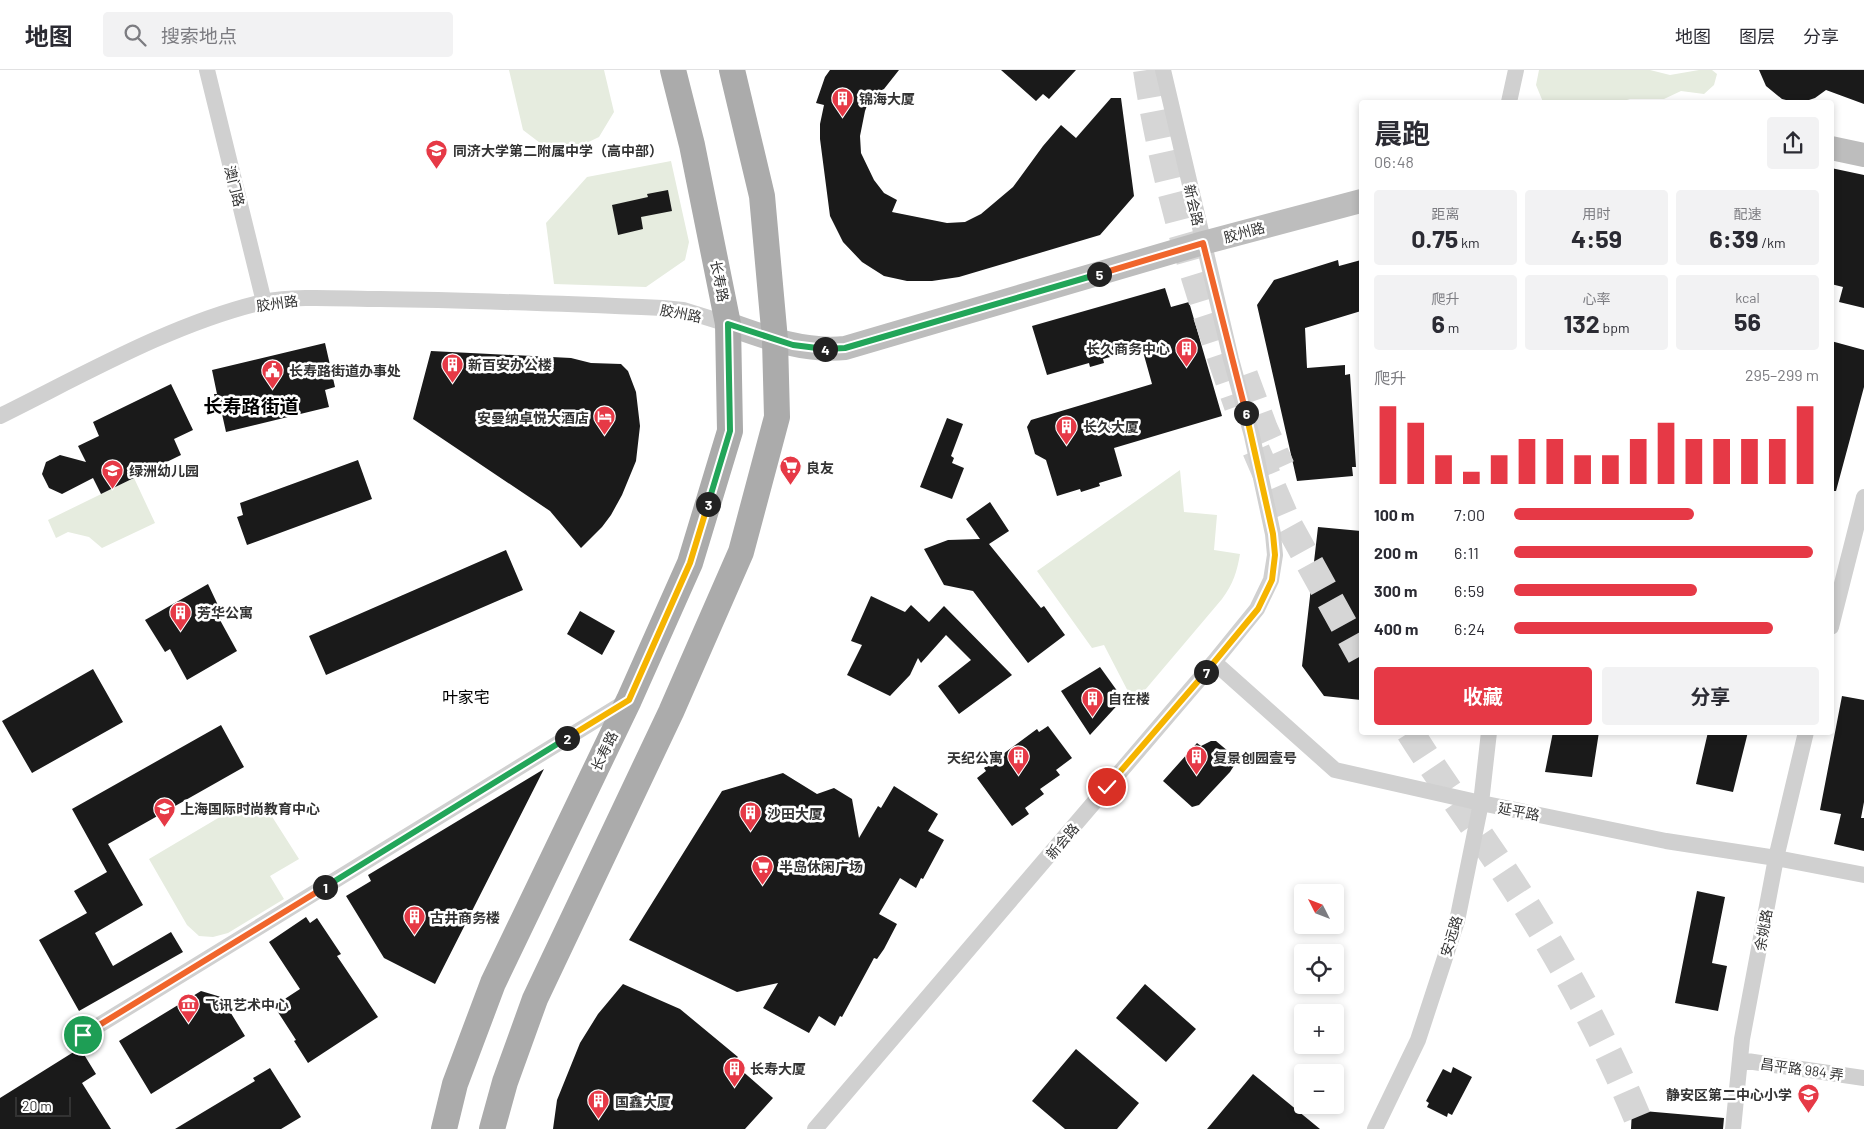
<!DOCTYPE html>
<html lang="zh">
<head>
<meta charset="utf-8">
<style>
	:root { --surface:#fff; --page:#f2f2f3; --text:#2b2b33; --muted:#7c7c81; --line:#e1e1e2; --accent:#e63946 }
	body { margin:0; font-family:Barlow,"Noto Sans SC",sans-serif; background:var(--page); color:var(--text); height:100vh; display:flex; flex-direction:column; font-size:19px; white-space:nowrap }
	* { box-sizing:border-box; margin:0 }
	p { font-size:16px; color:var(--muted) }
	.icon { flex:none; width:28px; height:28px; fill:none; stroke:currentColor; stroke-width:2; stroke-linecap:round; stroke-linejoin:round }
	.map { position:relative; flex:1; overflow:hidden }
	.details { position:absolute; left:1359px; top:30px; width:475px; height:635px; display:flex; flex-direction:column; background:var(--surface); border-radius:5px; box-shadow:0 2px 8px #0003 }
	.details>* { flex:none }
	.needle { width:32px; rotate:312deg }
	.tools { position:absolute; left:1294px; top:814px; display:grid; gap:10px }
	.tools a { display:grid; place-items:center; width:50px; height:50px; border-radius:5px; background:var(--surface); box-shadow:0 2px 8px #0003; font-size:25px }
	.scale { position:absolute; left:15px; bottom:12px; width:56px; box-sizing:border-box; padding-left:5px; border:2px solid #333; border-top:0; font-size:14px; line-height:18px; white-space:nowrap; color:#333; -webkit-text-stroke:4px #fff; paint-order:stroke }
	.pin { position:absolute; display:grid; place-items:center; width:42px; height:42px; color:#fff; margin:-21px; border:2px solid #fff; border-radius:50%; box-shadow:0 1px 5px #0007 }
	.km { position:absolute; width:25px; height:25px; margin:-12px; border-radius:50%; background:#222; color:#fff; font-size:14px; line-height:25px; text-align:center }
	.round { display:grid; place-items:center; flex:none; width:52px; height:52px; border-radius:5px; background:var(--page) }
	.overview { display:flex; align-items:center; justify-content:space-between; height:85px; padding:0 15px }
	h1 { font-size:28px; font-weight:700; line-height:38px }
	.stats { display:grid; grid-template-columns:repeat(3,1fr); gap:8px; height:85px; padding:5px 15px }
	.stats div { display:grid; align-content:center; border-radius:5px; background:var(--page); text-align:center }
	.stats b { font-size:25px; font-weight:700 }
	.stats small { font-size:14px; font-weight:400 }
	.stats p { font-size:14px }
	.chart { height:140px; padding:10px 15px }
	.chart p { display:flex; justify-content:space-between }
	.chart svg { width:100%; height:90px; margin-top:5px; stroke:var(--accent); stroke-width:6 }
	.primary-button { display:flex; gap:10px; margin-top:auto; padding:10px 15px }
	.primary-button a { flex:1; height:58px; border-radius:5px; background:var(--accent); color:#fff; font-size:20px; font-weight:700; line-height:58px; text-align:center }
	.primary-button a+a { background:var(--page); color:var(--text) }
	ul { padding:0 15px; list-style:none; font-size:16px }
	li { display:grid; grid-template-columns:80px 60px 1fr; align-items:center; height:38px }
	li i { height:12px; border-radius:6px; background:var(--accent) }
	header { display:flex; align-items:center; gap:30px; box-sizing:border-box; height:70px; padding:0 25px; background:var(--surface); border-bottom:1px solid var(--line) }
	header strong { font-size:24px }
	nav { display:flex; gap:28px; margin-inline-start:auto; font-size:18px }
	.search { width:350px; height:45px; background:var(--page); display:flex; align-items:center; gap:12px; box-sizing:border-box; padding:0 18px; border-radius:5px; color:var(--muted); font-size:19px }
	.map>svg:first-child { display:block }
</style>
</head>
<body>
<header>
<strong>地图</strong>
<div class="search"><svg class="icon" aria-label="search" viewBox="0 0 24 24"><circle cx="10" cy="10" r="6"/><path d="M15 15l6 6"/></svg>搜索地点</div>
<nav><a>地图</a><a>图层</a><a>分享</a></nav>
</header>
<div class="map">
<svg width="1864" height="1059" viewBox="0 0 1864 1059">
	<rect width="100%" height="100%" fill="#fff"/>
	<path fill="#e6ecdf" d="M509,0H604L614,42L599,67L574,79H548L523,60Z
		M1539,0H1650L1670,5L1699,0H1712L1717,4L1714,15L1704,24L1681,21L1664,29H1630L1621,32H1543L1536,15Z
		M671,91L689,172L685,190L646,217L554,214L546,153L587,107Z
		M1180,400L1184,442L1217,445L1214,480L1240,484C1237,502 1233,514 1222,529L1134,633L1104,575L1092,578L1037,501Z
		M134,408L155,453L102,478L89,467L68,462L56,468L48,450Z
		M264,734L299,789L270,806L284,829L228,863L213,867L199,866L187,855L149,789L235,738Z"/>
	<path fill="#1a1a1a" d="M830,0H899L884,19L871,25L865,41L860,66L861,83L874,110L884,123L897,130L892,142L947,153L965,152L981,144L1013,117L1043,76L1061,55L1076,68L1111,28H1121L1134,126L1100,165L959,207L932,211H907L884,206L862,192L843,172L830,146L820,69V54L824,35L816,33L825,7Z
		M1001,0H1076L1049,29L1043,24L1036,31Z
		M1759,0H1864V34L1826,20L1815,28L1806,31L1794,32L1782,29L1766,16Z
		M1831,98L1864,105V238L1839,232L1843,217L1831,214Z
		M668,120L672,141L641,147L643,159L618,165L612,135L648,127L647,124Z
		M1338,190L1339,196L1361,190V241L1305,258L1307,298L1345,295V305L1350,304L1356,397H1352L1353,406L1297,411L1257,235L1274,210Z
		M1165,218L1171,237L1189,232L1222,346L1114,378L1122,406L1099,413L1100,416L1081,422L1080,419L1057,426L1046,390L1035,384L1027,357L1031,350L1152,314L1142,278L1103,289L1104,293L1090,297L1089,293L1047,305L1032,256Z
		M1831,271L1864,280V317L1836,421H1831Z
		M325,273L335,317L325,320L329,337L226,362L222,344L219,345L214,324H217L212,300Z
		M431,281L571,288L591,293L621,294L628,301L636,322L640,356L636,391L622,425L611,445L602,457L581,478L550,441L413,349Z
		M171,314L193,360L174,369L181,385L101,424L93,408L62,424L49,418L42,404L46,392L60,385L86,392L78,376L99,366L93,352Z
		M947,348L963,354L951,386L954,388L952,393L964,398L952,429L920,417Z
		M358,390L372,429L247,475L237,447L243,445L240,433Z
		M990,432L1009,461L989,474L1041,538L1044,536L1065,565L1028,593L973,521L944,515L924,479L948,470L980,469L966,449Z
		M1318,457L1361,461V630L1324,626L1302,596Z
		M506,480L523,520L326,605L309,566Z
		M208,514L224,548L220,550L237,581L187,610L170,579L165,582L145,550Z
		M871,526L905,542L911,535L929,552L944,536L1012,605L959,644L938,616L971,590L946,565L921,593L918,588L910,605L890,626L847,605L862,575L851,571Z
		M580,541L615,561L602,585L567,564Z
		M1100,597L1123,629L1090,665L1061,621Z
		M93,599L123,652L32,703L2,651Z
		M1842,626L1864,630V732L1861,748H1864V781L1834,774L1841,744L1820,740Z
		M221,655L244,697L108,774L143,835L95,863L113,896L171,862L183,882L79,941L39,870L87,843L74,821L107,802L72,739Z
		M1048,656L1072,688L1056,700L1060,705L1040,719L1044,724L1025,738L1029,744L1012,756L977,708L986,701L984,698L1037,659L1039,662Z
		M1553,662H1599L1592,707L1545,702Z
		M1708,662H1748L1733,722L1696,714Z
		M1211,671H1216L1235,687L1237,691L1230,702L1199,735L1192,737L1163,711L1197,673L1201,676Z
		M544,699L435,914L384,888L346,826L371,811L368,805Z
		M783,703L817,724L834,718L852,729L859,768L878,736L881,738L894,716L938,744L928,761L944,770L923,809L921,808L916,818L900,808L879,844L897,854L884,879L877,889L874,888L842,947L840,946L835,956L819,946L809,963L763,938L778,913L737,922L629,870L722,721Z
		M1697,821L1725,827L1712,893L1727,896L1718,941L1675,933Z
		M306,847L310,853L317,848L341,884L337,886L378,947L308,993L294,971L296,970L274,936L300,919L269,872Z
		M623,914L680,939L738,987L735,990L743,997L740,999L773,1028L745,1059H553L557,1030L580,973L598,944Z
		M1145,914L1196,959L1166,992L1116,948Z
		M201,921L221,927L245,966L151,1024L119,971Z
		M80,978L96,1004L82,1013L111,1059H0V1028Z
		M1076,979L1139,1033L1117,1059H1065L1032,1031Z
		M1453,997L1472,1007L1452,1045L1448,1043L1447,1047L1427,1037L1429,1033L1426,1031L1443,999L1451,1003Z
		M270,998L301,1047L281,1059H175L255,1011L253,1008Z
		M1253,1004L1320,1059H1207Z
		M1632,1040L1724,1048L1723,1059H1631Z"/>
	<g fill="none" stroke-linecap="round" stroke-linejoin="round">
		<path stroke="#d6d6d6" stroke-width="28" stroke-dasharray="28 14" stroke-linecap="butt" d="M1147,0C1164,114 1199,227 1238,336
			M1244,305L1264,359L1281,397
			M1256,380L1288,454L1361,586
			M1410,662C1440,710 1473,754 1504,801C1557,881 1606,970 1642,1059"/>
		<path stroke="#d0d0d0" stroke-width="16" d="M207,0L264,232
			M1509,32L1516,0
			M0,346C83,305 173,253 263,232C298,225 344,229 380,229C474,230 569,234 663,238L683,240L728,254
			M1831,557L1864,427
			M1214,592L1335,700L1481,733L1666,771L1776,788L1864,805
			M83,965L627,631
			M1740,990L1864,1008
			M815,1059L1214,592L1257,539L1271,510L1275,485L1273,464L1252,366L1231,289L1163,0
			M1375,1059L1418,970L1457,851L1481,733L1489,662
			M1733,1059L1742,969L1776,788L1806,662"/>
		<path stroke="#bdbdbd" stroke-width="24" d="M1831,78L1864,85
			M728,254C767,268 804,282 845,278L1203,173L1361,131"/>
		<path stroke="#ababab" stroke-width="26" d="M444,1059L455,1014L493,913L629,630L690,493L730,361L728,254L692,75L673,0
			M492,1059L505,1012L535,929L671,642L741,482L777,347L775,270L762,126L732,0"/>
	</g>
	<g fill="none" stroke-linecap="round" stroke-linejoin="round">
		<defs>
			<path id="split-1" d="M83,965L325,817"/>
			<path id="split-2" d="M325,817L567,668"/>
			<path id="split-3" d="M567,668L629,630L690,493L708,434"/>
			<path id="split-4" d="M708,434L730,361L728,254L793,275L825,279"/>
			<path id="split-5" d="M825,279L845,278L1099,204"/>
			<path id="split-6" d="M1099,204L1203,173L1246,343"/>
			<path id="split-7" d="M1206,602L1258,539L1272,510L1275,485L1273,464L1246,343"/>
			<path id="split-8" d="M1107,717L1206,602"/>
		</defs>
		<use href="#split-1" stroke="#fff" stroke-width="10"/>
		<use href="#split-2" stroke="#fff" stroke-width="10"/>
		<use href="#split-3" stroke="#fff" stroke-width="10"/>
		<use href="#split-4" stroke="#fff" stroke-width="10"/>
		<use href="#split-5" stroke="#fff" stroke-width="10"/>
		<use href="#split-6" stroke="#fff" stroke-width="10"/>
		<use href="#split-7" stroke="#fff" stroke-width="10"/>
		<use href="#split-8" stroke="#fff" stroke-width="10"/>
		<use href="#split-1" stroke="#f0652b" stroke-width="6"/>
		<use href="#split-2" stroke="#22a559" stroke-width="6"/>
		<use href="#split-3" stroke="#f5b400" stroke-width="6"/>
		<use href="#split-4" stroke="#22a559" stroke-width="6"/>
		<use href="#split-5" stroke="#22a559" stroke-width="6"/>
		<use href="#split-6" stroke="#f0652b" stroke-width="6"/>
		<use href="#split-7" stroke="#f5b400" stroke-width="6"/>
		<use href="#split-8" stroke="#f5b400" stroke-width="6"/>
	</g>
	<defs>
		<symbol id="building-pin" viewBox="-11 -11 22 30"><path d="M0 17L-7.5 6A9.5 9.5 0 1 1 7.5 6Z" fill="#e63946" stroke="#fff"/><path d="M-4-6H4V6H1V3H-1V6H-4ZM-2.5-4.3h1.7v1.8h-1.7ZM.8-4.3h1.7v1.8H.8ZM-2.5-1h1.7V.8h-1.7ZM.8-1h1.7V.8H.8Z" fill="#fff"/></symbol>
		<symbol id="school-pin" viewBox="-11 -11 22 30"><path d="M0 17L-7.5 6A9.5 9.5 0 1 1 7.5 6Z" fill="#e63946" stroke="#fff"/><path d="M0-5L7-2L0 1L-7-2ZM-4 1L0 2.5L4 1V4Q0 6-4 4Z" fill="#fff"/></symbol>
		<symbol id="civic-pin" viewBox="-11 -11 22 30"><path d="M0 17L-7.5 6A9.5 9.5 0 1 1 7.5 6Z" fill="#e63946" stroke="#fff"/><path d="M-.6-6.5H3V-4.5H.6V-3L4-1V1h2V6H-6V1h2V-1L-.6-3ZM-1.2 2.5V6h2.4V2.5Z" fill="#fff"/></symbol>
		<symbol id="hotel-pin" viewBox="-11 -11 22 30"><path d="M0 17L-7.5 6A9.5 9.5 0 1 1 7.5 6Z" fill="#e63946" stroke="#fff"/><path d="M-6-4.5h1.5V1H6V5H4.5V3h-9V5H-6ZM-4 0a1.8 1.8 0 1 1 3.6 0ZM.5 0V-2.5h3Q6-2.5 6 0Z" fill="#fff"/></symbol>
		<symbol id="supermarket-pin" viewBox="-11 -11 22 30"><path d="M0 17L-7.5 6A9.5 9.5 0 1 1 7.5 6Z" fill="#e63946" stroke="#fff"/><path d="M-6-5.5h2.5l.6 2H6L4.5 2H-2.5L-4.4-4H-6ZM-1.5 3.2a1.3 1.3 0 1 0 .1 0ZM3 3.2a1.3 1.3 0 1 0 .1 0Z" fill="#fff"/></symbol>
		<symbol id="museum-pin" viewBox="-11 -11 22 30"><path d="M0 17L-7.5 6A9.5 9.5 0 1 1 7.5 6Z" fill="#e63946" stroke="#fff"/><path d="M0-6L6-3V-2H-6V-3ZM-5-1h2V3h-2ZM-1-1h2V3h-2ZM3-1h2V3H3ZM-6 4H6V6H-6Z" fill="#fff"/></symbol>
	</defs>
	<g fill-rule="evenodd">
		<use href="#building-pin" x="830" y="16" width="25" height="34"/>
		<use href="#school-pin" x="424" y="68" width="25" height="34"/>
		<use href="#building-pin" x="1174" y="266" width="25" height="34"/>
		<use href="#building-pin" x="440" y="282" width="25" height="34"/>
		<use href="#civic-pin" x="260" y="288" width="25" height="34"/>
		<use href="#hotel-pin" x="592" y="334" width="25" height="34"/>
		<use href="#building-pin" x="1054" y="344" width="25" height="34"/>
		<use href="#supermarket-pin" x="778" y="384" width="25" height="34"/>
		<use href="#school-pin" x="100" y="388" width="25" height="34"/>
		<use href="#building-pin" x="168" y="530" width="25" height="34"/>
		<use href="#building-pin" x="1080" y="616" width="25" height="34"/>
		<use href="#building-pin" x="1006" y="674" width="25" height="34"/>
		<use href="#building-pin" x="1184" y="674" width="25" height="34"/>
		<use href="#school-pin" x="152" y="726" width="25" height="34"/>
		<use href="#building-pin" x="738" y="730" width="25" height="34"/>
		<use href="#supermarket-pin" x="750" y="784" width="25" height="34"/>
		<use href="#building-pin" x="402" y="834" width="25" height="34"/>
		<use href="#museum-pin" x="176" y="922" width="25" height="34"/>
		<use href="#building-pin" x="722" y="986" width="25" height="34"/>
		<use href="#school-pin" x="1796" y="1012" width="25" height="34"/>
		<use href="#building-pin" x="586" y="1018" width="25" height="34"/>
	</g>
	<g text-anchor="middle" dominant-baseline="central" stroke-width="5" stroke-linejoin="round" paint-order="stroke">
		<g font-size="14" font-weight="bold" fill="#333" stroke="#fff" text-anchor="start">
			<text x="859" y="28">锦海大厦</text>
			<text x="453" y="80">同济大学第二附属中学（高中部）</text>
			<text x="1170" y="278" text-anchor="end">长久商务中心</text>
			<text x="468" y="294">新百安办公楼</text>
			<text x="289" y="300">长寿路街道办事处</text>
			<text x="589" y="347" text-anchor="end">安曼纳卓悦大酒店</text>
			<text x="1083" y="356">长久大厦</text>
			<text x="806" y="397">良友</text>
			<text x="129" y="400">绿洲幼儿园</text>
			<text x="197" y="542">芳华公寓</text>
			<text x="1108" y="628">自在楼</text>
			<text x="1003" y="687" text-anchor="end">天纪公寓</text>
			<text x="1213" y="687">复景创园壹号</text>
			<text x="180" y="738">上海国际时尚教育中心</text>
			<text x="767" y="743">沙田大厦</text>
			<text x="779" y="796">半岛休闲广场</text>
			<text x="430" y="847">古井商务楼</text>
			<text x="205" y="934">飞讯艺术中心</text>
			<text x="750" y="998">长寿大厦</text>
			<text x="1792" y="1024" text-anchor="end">静安区第二中心小学</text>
			<text x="615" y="1031">国鑫大厦</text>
		</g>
		<g font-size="14" fill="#333" stroke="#fff">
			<text transform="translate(235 116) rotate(76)">澳门路</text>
			<text transform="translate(1194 135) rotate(77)">新会路</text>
			<text transform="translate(1244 162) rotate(-15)">胶州路</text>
			<text transform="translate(720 211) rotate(79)">长寿路</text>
			<text transform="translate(277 233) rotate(-8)">胶州路</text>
			<text transform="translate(681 243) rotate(11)">胶州路</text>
			<text transform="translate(604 681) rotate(-64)">长寿路</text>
			<text transform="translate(1519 741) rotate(11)">延平路</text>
			<text transform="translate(1062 771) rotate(-50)">新会路</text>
			<text transform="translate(1763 860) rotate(-80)">余姚路</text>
			<text transform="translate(1451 866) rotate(-73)">安远路</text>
			<text transform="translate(1802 999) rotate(8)">昌平路 984 弄</text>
		</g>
		<g font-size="16" fill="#000" stroke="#fff">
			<text x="466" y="626">叶家宅</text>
		</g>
		<g font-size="19" font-weight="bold" fill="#000" stroke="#fff">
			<text x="251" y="335">长寿路街道</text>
		</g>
	</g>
</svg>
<div class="tools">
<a><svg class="needle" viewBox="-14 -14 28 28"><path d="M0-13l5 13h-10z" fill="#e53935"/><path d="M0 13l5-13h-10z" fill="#7c7c81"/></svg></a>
<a><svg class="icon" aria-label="locate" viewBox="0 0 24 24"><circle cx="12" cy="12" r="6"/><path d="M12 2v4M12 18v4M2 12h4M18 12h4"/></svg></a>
<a>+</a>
<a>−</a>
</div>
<div class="scale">20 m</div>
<div class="pin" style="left:83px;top:965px;background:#1e9e55"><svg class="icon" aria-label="arrive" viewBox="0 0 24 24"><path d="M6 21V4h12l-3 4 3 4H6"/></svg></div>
<div class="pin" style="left:1107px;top:717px;background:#d93025"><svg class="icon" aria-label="check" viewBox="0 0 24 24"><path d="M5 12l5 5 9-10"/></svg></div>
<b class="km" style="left:325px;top:817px">1</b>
<b class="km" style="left:567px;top:668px">2</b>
<b class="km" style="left:708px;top:434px">3</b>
<b class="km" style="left:825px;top:279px">4</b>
<b class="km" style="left:1099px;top:204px">5</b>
<b class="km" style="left:1246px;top:343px">6</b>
<b class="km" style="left:1206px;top:602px">7</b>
<section class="details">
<div class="overview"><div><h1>晨跑</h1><p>06:48</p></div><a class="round"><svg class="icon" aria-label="share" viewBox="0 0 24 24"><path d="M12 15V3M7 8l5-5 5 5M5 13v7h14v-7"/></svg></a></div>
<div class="stats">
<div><p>距离</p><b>0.75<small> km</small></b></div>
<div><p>用时</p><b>4:59</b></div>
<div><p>配速</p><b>6:39<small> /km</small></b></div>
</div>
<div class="stats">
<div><p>爬升</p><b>6<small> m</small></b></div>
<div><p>心率</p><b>132<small> bpm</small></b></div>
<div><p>kcal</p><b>56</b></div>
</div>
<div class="chart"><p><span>爬升</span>295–299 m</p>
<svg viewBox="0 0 160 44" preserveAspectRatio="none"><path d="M5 44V6M15 44V14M25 44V30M35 44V38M45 44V30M55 44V22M65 44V22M75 44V30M85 44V30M95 44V22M105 44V14M115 44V22M125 44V22M135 44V22M145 44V22M155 44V6"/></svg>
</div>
<ul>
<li><b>100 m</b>7:00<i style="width:59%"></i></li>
<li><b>200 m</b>6:11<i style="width:98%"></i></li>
<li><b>300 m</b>6:59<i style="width:60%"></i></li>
<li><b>400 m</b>6:24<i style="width:85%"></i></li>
</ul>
<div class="primary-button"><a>收藏</a><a>分享</a></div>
</section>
</div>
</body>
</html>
